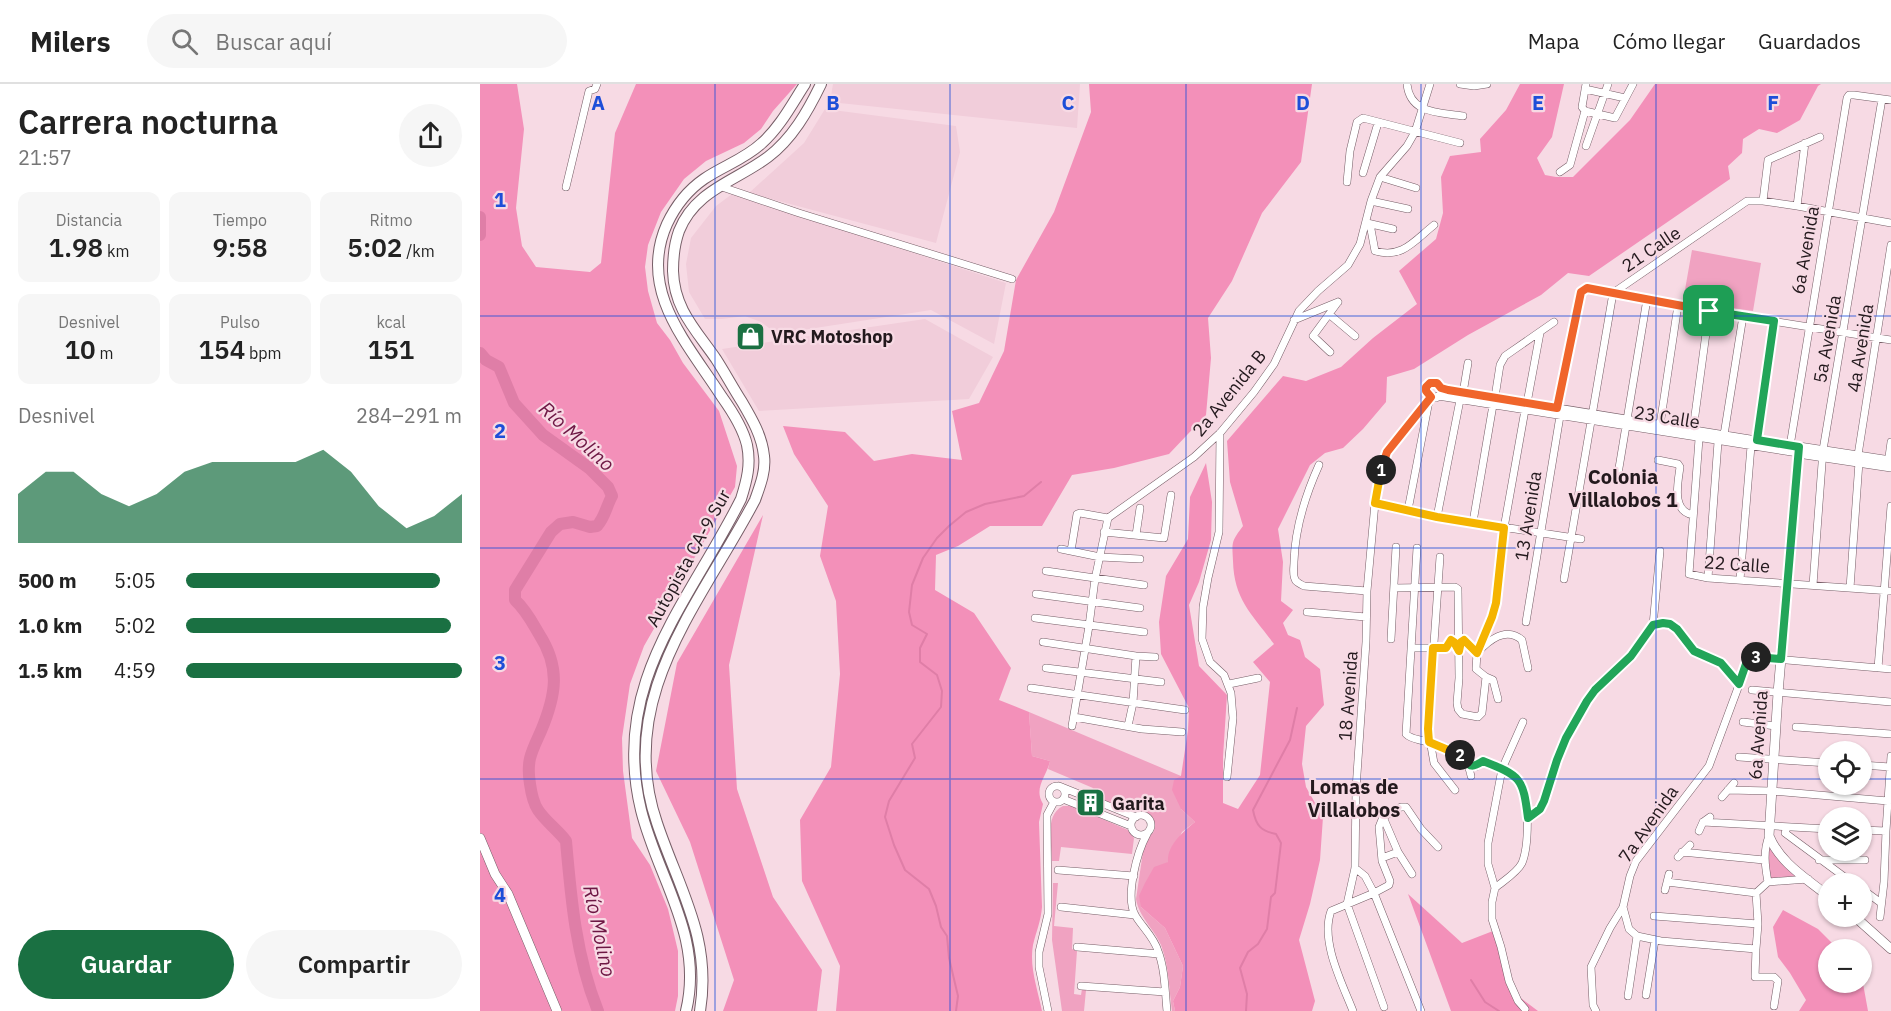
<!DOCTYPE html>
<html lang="es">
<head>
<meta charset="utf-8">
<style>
	:root { --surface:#fff; --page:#f6f6f6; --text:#222; --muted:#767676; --line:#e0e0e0; --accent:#1a7042 }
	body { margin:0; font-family:"IBM Plex Sans",sans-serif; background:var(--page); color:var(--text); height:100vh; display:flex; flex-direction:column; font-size:22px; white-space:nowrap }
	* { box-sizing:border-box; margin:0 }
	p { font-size:20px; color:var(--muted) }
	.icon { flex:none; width:33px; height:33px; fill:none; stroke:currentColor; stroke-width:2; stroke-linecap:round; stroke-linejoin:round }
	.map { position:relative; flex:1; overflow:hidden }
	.drawer { display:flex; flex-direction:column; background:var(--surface); width:480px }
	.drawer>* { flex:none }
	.controls { position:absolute; left:1338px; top:657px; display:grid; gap:12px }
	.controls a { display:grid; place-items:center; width:54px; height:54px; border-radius:50%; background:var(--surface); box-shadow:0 2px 4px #0004; font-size:30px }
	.pin { position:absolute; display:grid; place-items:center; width:51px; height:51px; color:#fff; margin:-26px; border-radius:12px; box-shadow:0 3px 9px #0006 }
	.km { position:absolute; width:30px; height:30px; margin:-15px; border-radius:50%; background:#222; color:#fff; font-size:16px; line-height:30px; text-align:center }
	.round { display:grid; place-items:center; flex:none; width:63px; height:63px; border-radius:32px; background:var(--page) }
	.headline { display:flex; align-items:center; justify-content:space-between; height:102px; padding:0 18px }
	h1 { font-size:33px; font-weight:600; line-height:45px }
	.metrics { display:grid; grid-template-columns:repeat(3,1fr); gap:9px; height:102px; padding:6px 18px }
	.metrics div { display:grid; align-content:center; border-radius:12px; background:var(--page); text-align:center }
	.metrics b { font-size:26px; font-weight:600 }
	.metrics small { font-size:16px; font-weight:400 }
	.metrics p { font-size:16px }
	.chart { height:168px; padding:12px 18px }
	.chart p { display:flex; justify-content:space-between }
	.chart svg { width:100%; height:108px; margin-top:6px; fill:var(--accent); opacity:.7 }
	.button { display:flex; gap:12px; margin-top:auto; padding:12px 18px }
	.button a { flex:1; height:69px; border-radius:36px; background:var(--accent); color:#fff; font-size:24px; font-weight:600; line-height:69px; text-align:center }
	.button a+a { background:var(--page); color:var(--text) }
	ul { padding:0 18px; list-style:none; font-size:20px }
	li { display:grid; grid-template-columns:96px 72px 1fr; align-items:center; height:45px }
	li i { height:15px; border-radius:8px; background:var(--accent) }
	header { display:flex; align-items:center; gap:36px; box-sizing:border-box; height:84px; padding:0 30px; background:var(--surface); border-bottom:2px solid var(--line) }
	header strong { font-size:28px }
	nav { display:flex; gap:33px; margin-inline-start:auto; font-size:21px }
	.search { width:420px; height:54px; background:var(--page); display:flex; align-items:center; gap:15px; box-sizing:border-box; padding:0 21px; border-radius:33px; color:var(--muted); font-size:22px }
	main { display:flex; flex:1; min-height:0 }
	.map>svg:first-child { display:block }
</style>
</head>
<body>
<header>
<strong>Milers</strong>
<div class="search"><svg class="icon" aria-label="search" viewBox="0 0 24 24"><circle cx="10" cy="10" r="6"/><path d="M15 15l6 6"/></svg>Buscar aquí</div>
<nav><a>Mapa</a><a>Cómo llegar</a><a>Guardados</a></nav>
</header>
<main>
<section class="drawer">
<div class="headline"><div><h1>Carrera nocturna</h1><p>21:57</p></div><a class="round"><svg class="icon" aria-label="share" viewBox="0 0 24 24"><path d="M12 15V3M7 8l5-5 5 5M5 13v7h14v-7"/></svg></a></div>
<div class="metrics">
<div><p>Distancia</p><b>1.98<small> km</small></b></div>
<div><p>Tiempo</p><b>9:58</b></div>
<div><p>Ritmo</p><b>5:02<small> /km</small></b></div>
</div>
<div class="metrics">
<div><p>Desnivel</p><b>10<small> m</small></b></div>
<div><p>Pulso</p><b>154<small> bpm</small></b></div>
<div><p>kcal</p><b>151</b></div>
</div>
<div class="chart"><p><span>Desnivel</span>284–291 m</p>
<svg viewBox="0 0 160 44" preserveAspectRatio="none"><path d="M0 44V24L10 15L20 15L30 24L40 29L50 24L60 15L70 11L80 11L90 11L100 11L110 6L120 15L130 29L140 38L150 33L160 24V44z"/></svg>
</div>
<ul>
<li><b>500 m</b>5:05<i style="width:92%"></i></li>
<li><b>1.0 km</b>5:02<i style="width:96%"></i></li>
<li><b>1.5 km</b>4:59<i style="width:100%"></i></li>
</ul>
<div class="button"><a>Guardar</a><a>Compartir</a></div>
</section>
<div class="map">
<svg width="1411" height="927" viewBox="0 0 1411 927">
	<rect width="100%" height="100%" fill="#f7dae4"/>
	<path fill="#f1cdda" d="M353,0H600L597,44L350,18Z
		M345,25L476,42L480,68L456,159L269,109L324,59Z
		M252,110L526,199L514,260L451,226L297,250L281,238L265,232L242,235H225L209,208L206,180L211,154L236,122Z
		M445,235L513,273L489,315L279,327L242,265Z"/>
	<path fill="#f0a2c1" d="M1212,166L1281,179L1273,227L1203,217Z
		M549,628L701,692V725L715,738L702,748L688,778L661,823L685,844L703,882L700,903L693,917L695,927H692C689,906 689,881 681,861C674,845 659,833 656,815L665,754L673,749C676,743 676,736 670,731C665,727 661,730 656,729C643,728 629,719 618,714L619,711L612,708L613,704L568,685L570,677L552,672Z
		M583,722H592L648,746L654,754L652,770L581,763L579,777H572C572,760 564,731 583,722Z
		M1286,760L1327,794L1288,798Z
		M573,799H578L574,842L593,844L592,865L597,867L594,910L601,911L602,905L606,906L604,927H582L572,856Z"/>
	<path fill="#f390b9" d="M0,0H37L44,45L36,124L42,162L56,183L110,188L121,179L135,49L156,0H317L293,27L281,45L264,59L226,77L204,95L181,128L168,161L165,183L168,207L177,239L190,256L203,279L239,327L257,382L255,403L164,562L150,600L142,654L143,687L152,754L170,781L188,825L198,867V912L195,927H0Z
		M609,0H832L821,78L782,129L752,197L728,234L731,274L726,331L689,370L634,384L592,391L562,442H510L478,462L456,471L455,506L494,529L531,584L519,616L549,628L552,672L570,677C567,692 553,704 563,720L559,738L562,823C561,837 556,848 553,861C549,883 558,906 562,927H356L360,882L322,797L320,736L351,683L360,590L356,517L340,472L348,422L314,370L303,342L365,348L394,377L432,370L482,376L472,327L499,319L524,267L536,196L574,128L611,28Z
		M1040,0H1084L1072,53L1057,74L1065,91L1076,93H1093L1150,36L1175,0H1341L1338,2L1320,36L1297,49L1279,45L1263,55L1262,69L1248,82L1250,95L1109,192L1088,189L1061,211L988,251L934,285L907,293L906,318L883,345L863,364L845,369L830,381L798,445L803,478L801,517L813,526L803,539L808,551L820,556L825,573L840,585L844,621L826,642L822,680L826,703L843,733L840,776L830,820L819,856L835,917L832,927H695L693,917L700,903L703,882L685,844L661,823L659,812L665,799L674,783L688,778C687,761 703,748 715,738L701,725L692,706L694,696L701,692L708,646L709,624L681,570L679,538L686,492L708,455L710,413L726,379L732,418L731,456L719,498L709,521L719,582L747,611L743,673V719L758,725L780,691L790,598L773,578L794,560C772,530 754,516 753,477C752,458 751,458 763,442L750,398L747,357L803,292L826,297L861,283L893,254L937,220L919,187L956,155L963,129L961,93L970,72L1001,68L1000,55L1026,26Z
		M283,431L249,581L257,705L293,813L342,886L337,927H243L254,896L210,758L176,687L197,579Z
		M928,810L982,859L1013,847L1034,909L1058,927H971Z
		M1303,826L1338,845L1358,865L1348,866V898H1382V894L1388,927H1319L1326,916L1310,889L1298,873L1293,843Z"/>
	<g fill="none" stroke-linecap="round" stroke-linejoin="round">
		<path stroke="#df7ea7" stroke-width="2" d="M991,896L1005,918L1019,927
			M476,927L478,912L469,874L467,852L461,843L456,822L449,805L425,786L414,761L405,733L409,717L435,674L432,660L461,623L462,607L457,591L440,578V564L447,550L432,541L429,528L432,501L443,474L457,454L469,442L486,428L505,420L544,412L561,398
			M766,927L767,910L760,884L768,868L778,860L787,845L791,813L795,809L801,759L796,750C781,747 776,742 773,726L810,656L817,624"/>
		<path stroke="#df7ea7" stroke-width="12" d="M0,133V151
			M0,269L6,276L19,283L34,319L63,351L109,384L128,403L132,412C126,423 125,433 117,442L110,443L93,438L80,440L71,448L35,506V516C46,526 52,538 59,550C81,584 76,611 61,647C52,667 46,676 50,700C51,707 54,720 58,726C66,738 78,746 86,757C91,815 96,873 118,927"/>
		<defs>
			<path id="minor" d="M927,0C930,30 958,28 983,32
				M980,0L994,2L1007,0
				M1105,5L1145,14
				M1105,27L1135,34L1153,0
				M1106,62L1128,0
				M1080,88L1090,81L1105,27L1102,23L1106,0
				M883,89L898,39
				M900,93L936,104
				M867,98L870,67L877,38L883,34L980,59
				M239,102L319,129L532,195
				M86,103L109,7L115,5L117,0
				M891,117L928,125
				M1283,117L1288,76L1340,53
				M1317,122L1325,59
				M887,139L913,145
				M890,140L895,167C922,175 934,157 954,141
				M850,231L875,252
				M814,236L858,218
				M850,268L833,252L858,218
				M946 306a8 8 0 1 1 16 0a8 8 0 1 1-16 0Z
				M961,304L967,306L1314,362
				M983,309L988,279
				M958,312L1318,369
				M1015,313L1020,281L1025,272L1074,238
				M1047,319L1060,249
				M1077,324L1101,208L1107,204L1229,227L1411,256
				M1180,341L1198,221
				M1213,346L1229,227
				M740,349L739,448L728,494L723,523L722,555L730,578L744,591L751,609L753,634L747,693
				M1244,351L1263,232
				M1219,355L1209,490L1228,494L1411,507
				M1277,356L1294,237
				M1310,362L1367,14L1369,11H1374L1411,16
				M1378,371L1411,161
				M1178,376L1198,380L1200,383C1198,399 1191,427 1213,431
				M1408,380L1411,358
				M839,381C825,412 815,444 814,478C814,484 812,492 816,497C818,499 822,501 824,502L887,507
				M1137,396L1167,215
				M895,419L957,433L1101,455
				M928,426L949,317
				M957,433L980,316
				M993,438L1013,321
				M624,448L684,454L691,411
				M656,451L660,424
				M937,464L926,650C931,655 937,655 944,657C966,662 987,668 991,692
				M581,465L620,473L660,475
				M591,467L597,430L600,429L628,434
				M960,473L948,645L954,679L975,706
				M566,487L664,501
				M1228,494L1238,358
				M1084,495L1133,209L1267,117H1283L1317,122L1411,139
				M1260,496L1271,362
				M1333,501L1343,366L1402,15
				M914,504L975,503L978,505L979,594L977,619L978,625L982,630L998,633L1002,629L1006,593
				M1370,504L1379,378
				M556,510L660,524
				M827,528L886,533
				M555,534L664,548
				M1046,538L1080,332
				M1173,541L1183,539L1190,540L1197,545L1214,567L1241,579L1259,600
				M911,555L916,463
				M563,558L656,572L675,573
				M931,564H966L971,557L974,558L979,567L981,558L984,556L997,569C1009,556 1026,542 1042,556L1048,584
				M566,584L681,598
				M1398,584L1411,422
				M749,600L778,594
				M551,604L705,626
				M1272,606L1411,618
				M1018,615L1013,596L1006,593L996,585L997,569L1012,533L1016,519L1024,444L1045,326
				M594,633L662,645L702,648
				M1043,638L1022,685L1008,759V780L1015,804L1012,818V835L1021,863L1029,897L1038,917L1045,925
				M1263,638L1296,642
				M592,642L609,542L615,495L628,434L714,373L740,349L774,308L794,280L819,227L838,207L868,181L880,160L891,117L900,93L927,62L935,48L950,0
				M648,642L653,619L656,572
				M1316,643L1411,650
				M1259,673L1348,679
				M989,680L996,683L1003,677C1014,681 1033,687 1040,697C1050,712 1049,762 1042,779C1037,789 1023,797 1015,804
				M1382,681L1410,683
				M569 710a8 8 0 1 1 16 0a8 8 0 1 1-16 0Z
				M579,702L656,733
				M1248,706L1291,707L1408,717
				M1242,713L1254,699
				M583,715L651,742
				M651 741a10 10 0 1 1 20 0a10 10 0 1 1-20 0Z
				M903,733L918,768L932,790
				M1048,734L1060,725L1064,717L1077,676L1086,654L1107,617L1115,606L1151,572L1173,541L1180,467
				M1223,738L1348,745
				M1307,743L1305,749L1374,800
				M1382,746L1406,747
				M1219,747L1223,738L1230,733
				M667,750C657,768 645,812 655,831C662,843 674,853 678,867C685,885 685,907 687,927
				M1202,768L1284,776
				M1198,773L1210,761
				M902,774L918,768
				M1339,776H1385
				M875,784L885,792L894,809L941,927
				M578,786L654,792
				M1187,798L1276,809
				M1288,798C1285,782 1283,767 1289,752
				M1382,805L1401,819
				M1185,806L1189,790
				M581,823L655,831
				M1143,823L1149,845L1157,852L1181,857L1276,865L1275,893H1294L1298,897L1294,922
				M1174,832L1278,840
				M1400,833L1404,798L1406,747L1411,672
				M597,863L679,870
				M1276,865L1278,840L1276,809L1288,798L1328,795
				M601,902L685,908
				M1166,911L1175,856
				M1148,912L1157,852
				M904,923L867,820L875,784L876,705L886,558L887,507L895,419L903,378L915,356L951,313
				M568,927L559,883V868L568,830L567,731L574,718
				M873,927C862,899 840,857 851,827L894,809L909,801L910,797L902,777L899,743L903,733L921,723H926L941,745L958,763
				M1116,927L1113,921L1111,883L1130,844L1143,823L1150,792L1156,777L1229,682L1269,574L1272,573L1411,585"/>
			<path id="major" d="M1318,369L1411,383
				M0,754L15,790L28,810L77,927
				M1348,812C1326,794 1300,779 1289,752L1298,609L1319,363L1411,377
				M1374,832L1411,865"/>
			<path id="highway" d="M206,927C224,852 178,795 161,726C130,599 209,519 261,415C267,396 271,380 267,361C263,344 252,327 242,313C208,260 157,207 187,140C195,123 208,106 224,95C243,82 265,75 282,59C300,43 312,20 325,0
				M220,927C232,854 199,805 177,739C134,614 221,519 275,416C280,402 286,387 284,372C282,352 272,335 262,318C253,304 245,289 236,275C216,246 194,225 193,187C193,173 194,161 199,147C215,106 256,97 288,73C312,55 328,27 341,0"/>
		</defs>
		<use href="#minor" stroke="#765e67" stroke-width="8"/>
		<use href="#major" stroke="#765e67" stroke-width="10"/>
		<use href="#highway" stroke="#765e67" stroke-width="12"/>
		<use href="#minor" stroke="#fff" stroke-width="7"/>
		<use href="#major" stroke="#fff" stroke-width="9"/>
		<use href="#highway" stroke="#fff" stroke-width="10"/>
	</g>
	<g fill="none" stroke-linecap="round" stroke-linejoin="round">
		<defs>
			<path id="split-1" d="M901,386L907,368L951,313L946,307V303L950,299H957L961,304L968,306L1077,324L1101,208L1107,204L1229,227"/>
			<path id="split-2" d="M901,386L895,419L957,433L1024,444L1016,519L1012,533L997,569L984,556L981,558L979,567L974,558L971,556L966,564H953L948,645L949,658L980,671"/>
			<path id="split-3" d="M980,671C990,681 989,686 1003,677C1041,692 1043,694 1048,734L1060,725L1064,717L1077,676L1086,654L1107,617L1115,606L1151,572L1173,541L1183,539L1190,540L1197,545L1214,567L1241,579L1259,600L1267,577L1269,574L1276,573"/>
			<path id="split-4" d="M1229,227L1294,237L1277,356L1319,363L1301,575L1276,573"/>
		</defs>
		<use href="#split-1" stroke="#fff" stroke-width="12"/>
		<use href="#split-2" stroke="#fff" stroke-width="12"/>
		<use href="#split-3" stroke="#fff" stroke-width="12"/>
		<use href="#split-4" stroke="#fff" stroke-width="12"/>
		<use href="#split-1" stroke="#f0652b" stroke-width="8"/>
		<use href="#split-2" stroke="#f5b400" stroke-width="8"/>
		<use href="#split-3" stroke="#22a559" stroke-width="8"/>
		<use href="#split-4" stroke="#22a559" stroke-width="8"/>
	</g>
	<path fill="none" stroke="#1d4ed8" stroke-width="1.5" stroke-opacity="0.55" d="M235,0V927M470,0V927M706,0V927M941,0V927M1176,0V927M0,232H1411M0,464H1411M0,695H1348M1382,695H1411"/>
	<defs>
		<symbol id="shop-square" viewBox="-11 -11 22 22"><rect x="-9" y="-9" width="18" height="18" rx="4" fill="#1a7042" stroke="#f7dae4"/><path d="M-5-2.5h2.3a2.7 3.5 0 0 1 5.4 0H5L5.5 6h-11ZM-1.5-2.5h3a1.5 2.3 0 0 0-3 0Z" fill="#fff"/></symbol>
		<symbol id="building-square" viewBox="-11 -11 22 22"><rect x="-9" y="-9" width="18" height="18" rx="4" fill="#1a7042" stroke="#f7dae4"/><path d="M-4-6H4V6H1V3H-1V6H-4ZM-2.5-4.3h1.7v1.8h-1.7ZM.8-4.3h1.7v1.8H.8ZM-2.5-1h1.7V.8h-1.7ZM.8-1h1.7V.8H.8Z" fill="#fff"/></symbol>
	</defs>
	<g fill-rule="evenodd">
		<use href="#shop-square" x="254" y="236" width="33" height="33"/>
		<use href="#building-square" x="594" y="702" width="33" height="33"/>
	</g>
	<g text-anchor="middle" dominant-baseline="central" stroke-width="4.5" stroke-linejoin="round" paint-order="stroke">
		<g font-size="18" fill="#23191d" stroke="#f7dae4">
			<text transform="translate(1171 165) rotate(-34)">21 Calle</text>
			<text transform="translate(1325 166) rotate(-80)">6a Avenida</text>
			<text transform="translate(1347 255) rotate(-80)">5a Avenida</text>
			<text transform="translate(1380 264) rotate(-81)">4a Avenida</text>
			<text transform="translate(749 309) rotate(-51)">2a Avenida B</text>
			<text transform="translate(1187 333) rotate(9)">23 Calle</text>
			<text transform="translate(1048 432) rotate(-81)">13 Avenida</text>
			<text transform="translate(208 474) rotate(-61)">Autopista CA-9 Sur</text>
			<text transform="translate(1257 480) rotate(4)">22 Calle</text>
			<text transform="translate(868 612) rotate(-86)">18 Avenida</text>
			<text transform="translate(1278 651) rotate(-86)">6a Avenida</text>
			<text transform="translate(1168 740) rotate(-55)">7a Avenida</text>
		</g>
		<g font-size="18" font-weight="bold" fill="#23191d" stroke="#f7dae4" text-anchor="start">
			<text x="291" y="252">VRC Motoshop</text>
			<text x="632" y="719">Garita</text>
		</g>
		<g font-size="20" font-style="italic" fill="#6e1744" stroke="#f7dae4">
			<text transform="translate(97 352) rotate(42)">Río Molino</text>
			<text transform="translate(120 847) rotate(78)">Río Molino</text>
		</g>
		<g font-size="20" font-weight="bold" fill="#23191d" stroke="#f7dae4">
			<text x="1143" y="392">Colonia<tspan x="1143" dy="23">Villalobos 1</tspan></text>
			<text x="874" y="702">Lomas de<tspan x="874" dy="23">Villalobos</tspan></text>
		</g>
	</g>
	<g font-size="20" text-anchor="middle" font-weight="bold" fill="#1d4ed8" stroke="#f7dae4" stroke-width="4.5" stroke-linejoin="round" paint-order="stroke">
		<text x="118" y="26">A</text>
		<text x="353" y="26">B</text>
		<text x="588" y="26">C</text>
		<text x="823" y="26">D</text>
		<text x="1058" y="26">E</text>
		<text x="1293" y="26">F</text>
		<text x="20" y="123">1</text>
		<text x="20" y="354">2</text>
		<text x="20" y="586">3</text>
		<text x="20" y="818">4</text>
	</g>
</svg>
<div class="controls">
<a><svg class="icon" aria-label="locate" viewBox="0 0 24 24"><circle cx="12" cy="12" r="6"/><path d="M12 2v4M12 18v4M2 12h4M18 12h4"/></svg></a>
<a><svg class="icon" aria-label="layers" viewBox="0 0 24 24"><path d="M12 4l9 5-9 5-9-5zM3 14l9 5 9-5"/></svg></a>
<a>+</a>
<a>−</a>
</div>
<div class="pin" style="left:1229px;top:227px;background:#1e9e55"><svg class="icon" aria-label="arrive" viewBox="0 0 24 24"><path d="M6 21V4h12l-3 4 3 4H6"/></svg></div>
<b class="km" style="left:901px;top:386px">1</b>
<b class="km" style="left:980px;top:671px">2</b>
<b class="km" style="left:1276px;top:573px">3</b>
</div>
</main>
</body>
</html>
